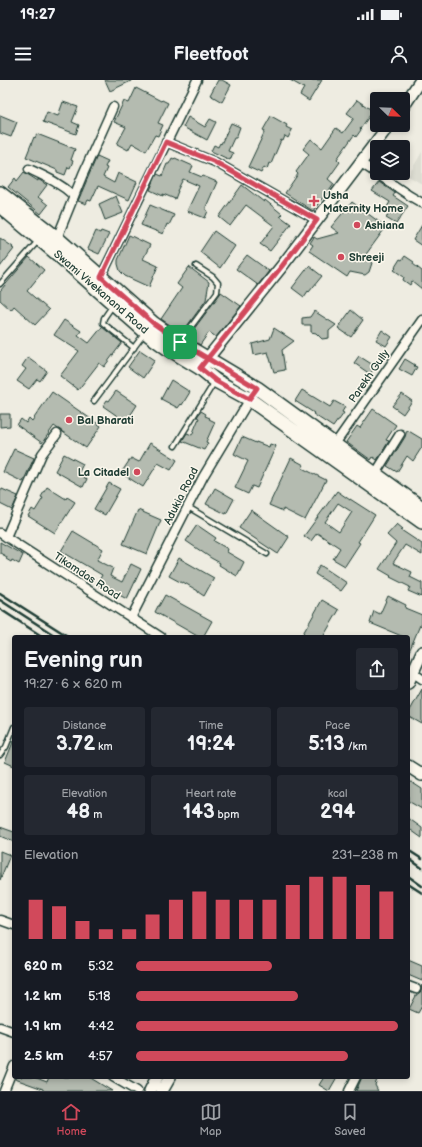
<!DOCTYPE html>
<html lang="en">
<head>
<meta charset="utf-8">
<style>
	:root { --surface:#171b24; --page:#242831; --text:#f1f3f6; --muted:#9ea1a6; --line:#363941; --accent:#d1495b }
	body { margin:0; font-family:"Balsamiq Sans",sans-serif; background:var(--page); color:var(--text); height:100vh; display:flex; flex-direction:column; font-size:15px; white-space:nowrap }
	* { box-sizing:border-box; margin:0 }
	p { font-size:13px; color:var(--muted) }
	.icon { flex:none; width:22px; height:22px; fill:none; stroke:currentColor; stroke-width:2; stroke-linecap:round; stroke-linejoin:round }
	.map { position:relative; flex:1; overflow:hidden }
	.sheet { position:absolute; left:12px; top:555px; width:398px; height:444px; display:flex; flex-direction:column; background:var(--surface); border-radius:4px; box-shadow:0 2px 6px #0003 }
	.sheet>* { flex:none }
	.needle { width:26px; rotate:113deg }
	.tools { position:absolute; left:370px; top:12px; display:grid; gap:8px }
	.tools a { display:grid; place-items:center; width:40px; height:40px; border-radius:4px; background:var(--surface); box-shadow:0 2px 6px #0003; font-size:20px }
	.pin { position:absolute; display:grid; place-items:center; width:34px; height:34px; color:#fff; margin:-17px; border-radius:8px; box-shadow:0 2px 6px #0006 }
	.round { display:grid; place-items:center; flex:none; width:42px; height:42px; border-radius:4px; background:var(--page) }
	.overview { display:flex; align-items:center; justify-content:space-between; height:68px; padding:0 12px }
	h1 { font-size:22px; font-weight:700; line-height:30px }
	.stats { display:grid; grid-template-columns:repeat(3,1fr); gap:6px; height:68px; padding:4px 12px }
	.stats div { display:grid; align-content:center; border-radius:4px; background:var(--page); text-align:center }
	.stats b { font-size:20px; font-weight:700 }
	.stats small { font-size:11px; font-weight:400 }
	.stats p { font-size:11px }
	.chart { height:112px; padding:8px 12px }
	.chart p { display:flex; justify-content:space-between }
	.chart svg { width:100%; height:72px; margin-top:4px; stroke:var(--accent); stroke-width:6 }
	ul { padding:0 12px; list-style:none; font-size:13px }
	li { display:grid; grid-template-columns:64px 48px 1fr; align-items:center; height:30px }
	li i { height:10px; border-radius:5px; background:var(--accent) }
	.status { display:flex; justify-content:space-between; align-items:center; height:28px; padding:0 20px; background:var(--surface); direction:ltr }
	.status svg { height:11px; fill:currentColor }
	header { display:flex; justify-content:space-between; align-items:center; height:52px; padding:0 12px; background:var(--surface); font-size:18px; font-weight:700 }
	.tabs { display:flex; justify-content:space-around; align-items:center; height:56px; border-top:1px solid var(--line); background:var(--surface); font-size:11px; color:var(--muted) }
	.tabs a { display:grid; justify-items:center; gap:2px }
	.tabs .active { color:var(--accent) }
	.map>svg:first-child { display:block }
</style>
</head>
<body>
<div class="status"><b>19:27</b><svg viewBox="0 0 49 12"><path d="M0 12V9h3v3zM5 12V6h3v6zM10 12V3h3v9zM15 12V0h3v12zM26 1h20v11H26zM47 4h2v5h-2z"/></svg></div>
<header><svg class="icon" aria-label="menu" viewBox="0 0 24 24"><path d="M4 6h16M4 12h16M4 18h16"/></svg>Fleetfoot<svg class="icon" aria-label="person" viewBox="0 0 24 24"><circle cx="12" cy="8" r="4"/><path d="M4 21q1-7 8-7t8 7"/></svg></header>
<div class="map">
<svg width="422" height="1011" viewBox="0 0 422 1011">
	<rect width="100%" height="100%" fill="#eeece1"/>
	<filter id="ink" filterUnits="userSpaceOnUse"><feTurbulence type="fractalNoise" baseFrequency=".025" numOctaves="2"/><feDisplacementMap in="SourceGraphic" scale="8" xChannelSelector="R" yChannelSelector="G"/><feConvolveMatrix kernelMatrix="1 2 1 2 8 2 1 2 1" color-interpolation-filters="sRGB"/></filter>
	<g filter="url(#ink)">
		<path fill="#ddddd2" d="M422,72V104L408,96Z"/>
		<path fill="#b4bbb0" stroke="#1f3d34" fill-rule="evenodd" d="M105,0H133L110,11Z
			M218,0H222L231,5L222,22L210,15Z
			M290,0H322L309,21L300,15L304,8Z
			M136,8L161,21L162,20L168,23L158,43L163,45L158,56L155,55L146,71L132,63L128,70L117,64L126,47L114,42L124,21L129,23Z
			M357,20L373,31L360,49L361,50L356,57L354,55L337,79L340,82L328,99L334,104L327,114L326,113L313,131L285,113L298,94L296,92L309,74L303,69L311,59L322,68L336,48L343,53L354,38L347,33Z
			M63,22L78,27L72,42L79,45L76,54L43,42L47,32L58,36Z
			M0,35L17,42L11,57L0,53Z
			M271,36L287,45L286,47L292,50L288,58L285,56L283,61L281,60L271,84L269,83L267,89L264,87L261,93L248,87L265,51L263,50Z
			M188,37L205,47L210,39L216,42L207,60L183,47Z
			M231,43L240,47L236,58H234L228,71L233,73L230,80L211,71L214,65L218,67L220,63L221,64Z
			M37,54L75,69L71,80L73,81L70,88L68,87L65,95L57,92V90L26,77L34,57L35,58Z
			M97,76L108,81L105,87L107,88L103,97L114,103L118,93L137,102L129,120L98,106L91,121L88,120L86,124L78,121Z
			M172,78L174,79L175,78L193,86L190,92L202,97L203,96L217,102L206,127V130L208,131L205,138L187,131L199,106L183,99L177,111H178L175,119L163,114V116L150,110L157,94L162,96L167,84H169Z
			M24,92L38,101V99L47,105L38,117L48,125L41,134L8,107L15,98L17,101Z
			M379,102L395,113L393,116L408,126L396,144L386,138L391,130L387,127L390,122L372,111Z
			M242,105L264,122L265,120L282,134L280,136L291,144L270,171L260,164L274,146L246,125L230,146L219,137Z
			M116,116L123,133L105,140L99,124Z
			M352,122L386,147L364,177L372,183L369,192L365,195L350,192L347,197L309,171L313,165L310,163L314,157L317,159L339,153L331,147Z
			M150,125L174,135L169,145L167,144L163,154L141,145Z
			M422,145V166L413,160Z
			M96,151L100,153L101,151L109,154L99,174L88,169Z
			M214,151L235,166L220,188L200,172Z
			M129,155L150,165L143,179L158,186L149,207L125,196L120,191L118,184V180Z
			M0,158L13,167L12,168L14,169L0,187Z
			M247,175L269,191L258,205L236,189Z
			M405,176L414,182L413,184L422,191V209L412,201L410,205L403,200L404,197L394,190L396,188L395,187L400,179L402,180Z
			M29,177L44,190L27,211L49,230L35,245L14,226L11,230L0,220V211Z
			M309,186L322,196L309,212L308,211L304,217L292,208Z
			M189,187L209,202L206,220L182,253L161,239L182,208L177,204Z
			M221,212L241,226L216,257L209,252L200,265L188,257L220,214Z
			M351,230L363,240L351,257L338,248Z
			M314,231L336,245L329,251V258L322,259L316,253L311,252V245H302V238L310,237Z
			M64,240L81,251L78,255L89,263L102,247L122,263L104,287L99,283L78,310L60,296L79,271L54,255Z
			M274,248L294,261L282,270L285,290L274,292L268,272L254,275L252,264L270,259Z
			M382,250L392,257L386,266L376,260Z
			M140,270L155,280L143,298L128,287Z
			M359,276L373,285L372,287L374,289L370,294L354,283Z
			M28,277L47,291L40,301L37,299L29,309L17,301L26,289L22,286Z
			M405,279L415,285L414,286L417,287L412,296L399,289Z
			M171,300L190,312L182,325L181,324L178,328L161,319Z
			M302,310L330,327L334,321L345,327L342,332L344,333L339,340H338L333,347L313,334L314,333L295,321Z
			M116,311L137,325L126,342L103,326L107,320L109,321Z
			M52,312L101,346L86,368L54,346L42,363L17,345L21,339L26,343L29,338L32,341Z
			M402,314L412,321L403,334L392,326Z
			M373,329L396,345L386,360L389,361L377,380L373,377L371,380L346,362L357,346L360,348Z
			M201,331L206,334L205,336L210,338L209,339L215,342L206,362L208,363L204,370L182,361L187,353L192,355L199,338L197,337Z
			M0,334H10V346L0,347Z
			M407,350L422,359V367L413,381L407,376L397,392L387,386L405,357Z
			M242,357L256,363V362L269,367L270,364L276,366L257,408L252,406L248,414L235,408L248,381L234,374Z
			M150,363L177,380L171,390L158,383L143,407L121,393L131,378L139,382Z
			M14,369L34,378L23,402L3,392Z
			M64,374L83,384L78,394L87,399L83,407L55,391Z
			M291,378L304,385L302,388L326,400L305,440L283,429V431L269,425Z
			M109,403L120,409L105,435L94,429Z
			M47,407L66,419L67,417L75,422L55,453L28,436L32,429L35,431L43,418L41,417Z
			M215,408L234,419L226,434L206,424Z
			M2,409L18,416L12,430L0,424V413Z
			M337,411L350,420V419L375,435L358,462L360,463L345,486L333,479L340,468L317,453L311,461L304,456ZM338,423L352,432L339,452L325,442Z
			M138,430L161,440L147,474L123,464Z
			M251,430L289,457L278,474L239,448Z
			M397,444L403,449L401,450L422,464V475L405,465L393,483L412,492L410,497L422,503V517L408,511L410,507L390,497L391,496L379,489L396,463L387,455Z
			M197,445L216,458L214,461L228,469L227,472L244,482L237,496L219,485L220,483L211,478L186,461Z
			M73,451L103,469L97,480L113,488L110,496L122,502L131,484L141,489L127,519L97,504L102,495L61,471Z
			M0,462L23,475L19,484L12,480L11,482L6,479L7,477L0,473Z
			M179,478L214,498L204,516L198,512V511L183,502L182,503L169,496Z
			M320,485L347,503L341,511L315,494Z
			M165,515L212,541L203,557H199L155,532L158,526H159Z
			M388,516L406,525L405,528L422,535V546L420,545L408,574V557H404L370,543L374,531L380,534Z
			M322,520L339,530L323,557H301Z
			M422,609V644L408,636V634Z
			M14,660V686L5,682Z
			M408,700L422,709V729L408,721Z
			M408,738L422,748V758L408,748Z
			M0,747L14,752V762L0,756Z
			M0,771L10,775L0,800Z
			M408,880L422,886V901L408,895Z
			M422,905V926L418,933L409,929L417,914L421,911Z
			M16,997H34L47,1002L49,997H89L112,1011H43V1009L15,999Z
			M324,997H337L329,1011L319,1005Z
			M362,997H378L375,1005L378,1011H356Z"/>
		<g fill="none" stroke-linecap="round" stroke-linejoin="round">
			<defs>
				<path id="lane" d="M0,204L38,161
					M113,225L104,238L103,243L134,268
					M181,260L217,212L218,203L213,197L196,186
					M94,321L144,254
					M175,366L214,303
					M188,427L267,474
					M0,675L6,667L14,647"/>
				<path id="street" d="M166,62L215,82L317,140
					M361,83L410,116L422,123
					M29,89C46,97 60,103 74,116
					M57,158L83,94L113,27
					M101,197L197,0
					M335,364L422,240
					M375,394L400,354
					M0,453L161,557
					M6,457L42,374L57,354
					M131,538L203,397L251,317
					M412,592L422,599
					M0,840L14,845
					M408,906L416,909
					M0,947L14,952
					M113,997L137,1011
					M4,1011L14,986
					M349,1011L356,997"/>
				<path id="secondary" d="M403,27L421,0
					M203,284L282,186L389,45
					M408,603L422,572
					M408,686L422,695
					M150,1011L157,997
					M162,1011L170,997"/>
				<path id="primary" d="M0,113L57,158L153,243L180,262L257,308L422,428
					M0,126L55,172L149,255L167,268L200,288L216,301L249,319L422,442"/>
			</defs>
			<use href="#lane" stroke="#1f3d34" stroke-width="7"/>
			<use href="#street" stroke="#1f3d34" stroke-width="11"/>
			<use href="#secondary" stroke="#1f3d34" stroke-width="14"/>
			<use href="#primary" stroke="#1f3d34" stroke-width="16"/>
			<use href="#lane" stroke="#fbf7ec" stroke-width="4"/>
			<use href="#street" stroke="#fbf7ec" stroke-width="8"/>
			<use href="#secondary" stroke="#fbf7ec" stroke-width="11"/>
			<use href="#primary" stroke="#fbf7ec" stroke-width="13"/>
			<path stroke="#1f3d34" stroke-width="2.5" d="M0,513L69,557
				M0,520L57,557
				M0,529L43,557
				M408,770L422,779
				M408,778L422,788
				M408,796L422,806
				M408,804L422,813"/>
		</g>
	</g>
	<g fill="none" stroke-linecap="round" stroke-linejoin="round" filter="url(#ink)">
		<defs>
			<path id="route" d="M180,262L153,243L101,197L166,62L215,82L317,140L282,186L207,279L200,288L216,301L249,319L257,308L180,262"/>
		</defs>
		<use href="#route" stroke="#fff" stroke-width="8"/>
		<use href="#route" stroke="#d1495b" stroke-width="5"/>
	</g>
	<g fill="#d1495b" stroke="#fbf7ec" stroke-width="1.5">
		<path d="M312 115h4v4h4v4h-4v4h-4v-4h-4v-4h4z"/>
		<circle cx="357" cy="145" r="4"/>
		<circle cx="341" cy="177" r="4"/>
		<circle cx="69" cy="340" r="4"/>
		<circle cx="137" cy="392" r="4"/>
	</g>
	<g text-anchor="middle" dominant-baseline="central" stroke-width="3" stroke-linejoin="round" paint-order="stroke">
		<g font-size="11" font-weight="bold" fill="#1f3d34" stroke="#fbf7ec" text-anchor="start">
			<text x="323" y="115">Usha<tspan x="323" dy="13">Maternity Home</tspan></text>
			<text x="365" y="145">Ashiana</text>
			<text x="349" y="177">Shreeji</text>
			<text x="77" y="340">Bal Bharati</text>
			<text x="129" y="392" text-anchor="end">La Citadel</text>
		</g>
		<g font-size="11" fill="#1f3d34" stroke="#fbf7ec">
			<text transform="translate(101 212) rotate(41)">Swami Vivekanand Road</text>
			<text transform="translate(369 296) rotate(-55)">Parekh Gully</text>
			<text transform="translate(181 416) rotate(-63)">Adukia Road</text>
			<text transform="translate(87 496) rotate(33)">Tikamdas Road</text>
		</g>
	</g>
</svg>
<div class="tools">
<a><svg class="needle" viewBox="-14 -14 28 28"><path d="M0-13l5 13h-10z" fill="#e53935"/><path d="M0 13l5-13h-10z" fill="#9ea1a6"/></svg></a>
<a><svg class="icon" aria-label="layers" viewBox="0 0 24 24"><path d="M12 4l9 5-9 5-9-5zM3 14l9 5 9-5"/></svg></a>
</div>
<div class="pin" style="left:180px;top:262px;background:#1e9e55"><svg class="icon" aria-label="arrive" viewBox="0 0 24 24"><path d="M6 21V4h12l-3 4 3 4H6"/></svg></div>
<section class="sheet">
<div class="overview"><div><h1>Evening run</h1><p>19:27 · 6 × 620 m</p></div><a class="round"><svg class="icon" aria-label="share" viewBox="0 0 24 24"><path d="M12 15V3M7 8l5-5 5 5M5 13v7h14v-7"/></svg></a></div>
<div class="stats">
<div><p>Distance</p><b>3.72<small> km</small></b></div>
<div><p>Time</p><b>19:24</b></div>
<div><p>Pace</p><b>5:13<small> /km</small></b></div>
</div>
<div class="stats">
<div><p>Elevation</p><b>48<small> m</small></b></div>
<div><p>Heart rate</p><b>143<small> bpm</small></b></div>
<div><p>kcal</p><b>294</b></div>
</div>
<div class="chart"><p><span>Elevation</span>231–238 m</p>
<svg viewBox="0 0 160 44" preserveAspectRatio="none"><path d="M5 44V20M15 44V24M25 44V33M35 44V38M45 44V38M55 44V29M65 44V20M75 44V15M85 44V20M95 44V20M105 44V20M115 44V11M125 44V6M135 44V6M145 44V11M155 44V15"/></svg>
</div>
<ul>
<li><b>620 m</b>5:32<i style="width:52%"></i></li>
<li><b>1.2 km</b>5:18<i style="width:62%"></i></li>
<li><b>1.9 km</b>4:42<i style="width:100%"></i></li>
<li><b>2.5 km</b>4:57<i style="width:81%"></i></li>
</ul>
</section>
</div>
<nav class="tabs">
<a class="active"><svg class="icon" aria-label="home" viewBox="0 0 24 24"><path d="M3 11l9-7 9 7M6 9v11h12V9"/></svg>Home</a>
<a><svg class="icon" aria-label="map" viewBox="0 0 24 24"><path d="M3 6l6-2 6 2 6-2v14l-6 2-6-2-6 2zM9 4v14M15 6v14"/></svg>Map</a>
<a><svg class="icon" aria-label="saved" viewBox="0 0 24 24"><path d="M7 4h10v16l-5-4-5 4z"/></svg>Saved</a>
</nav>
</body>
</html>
